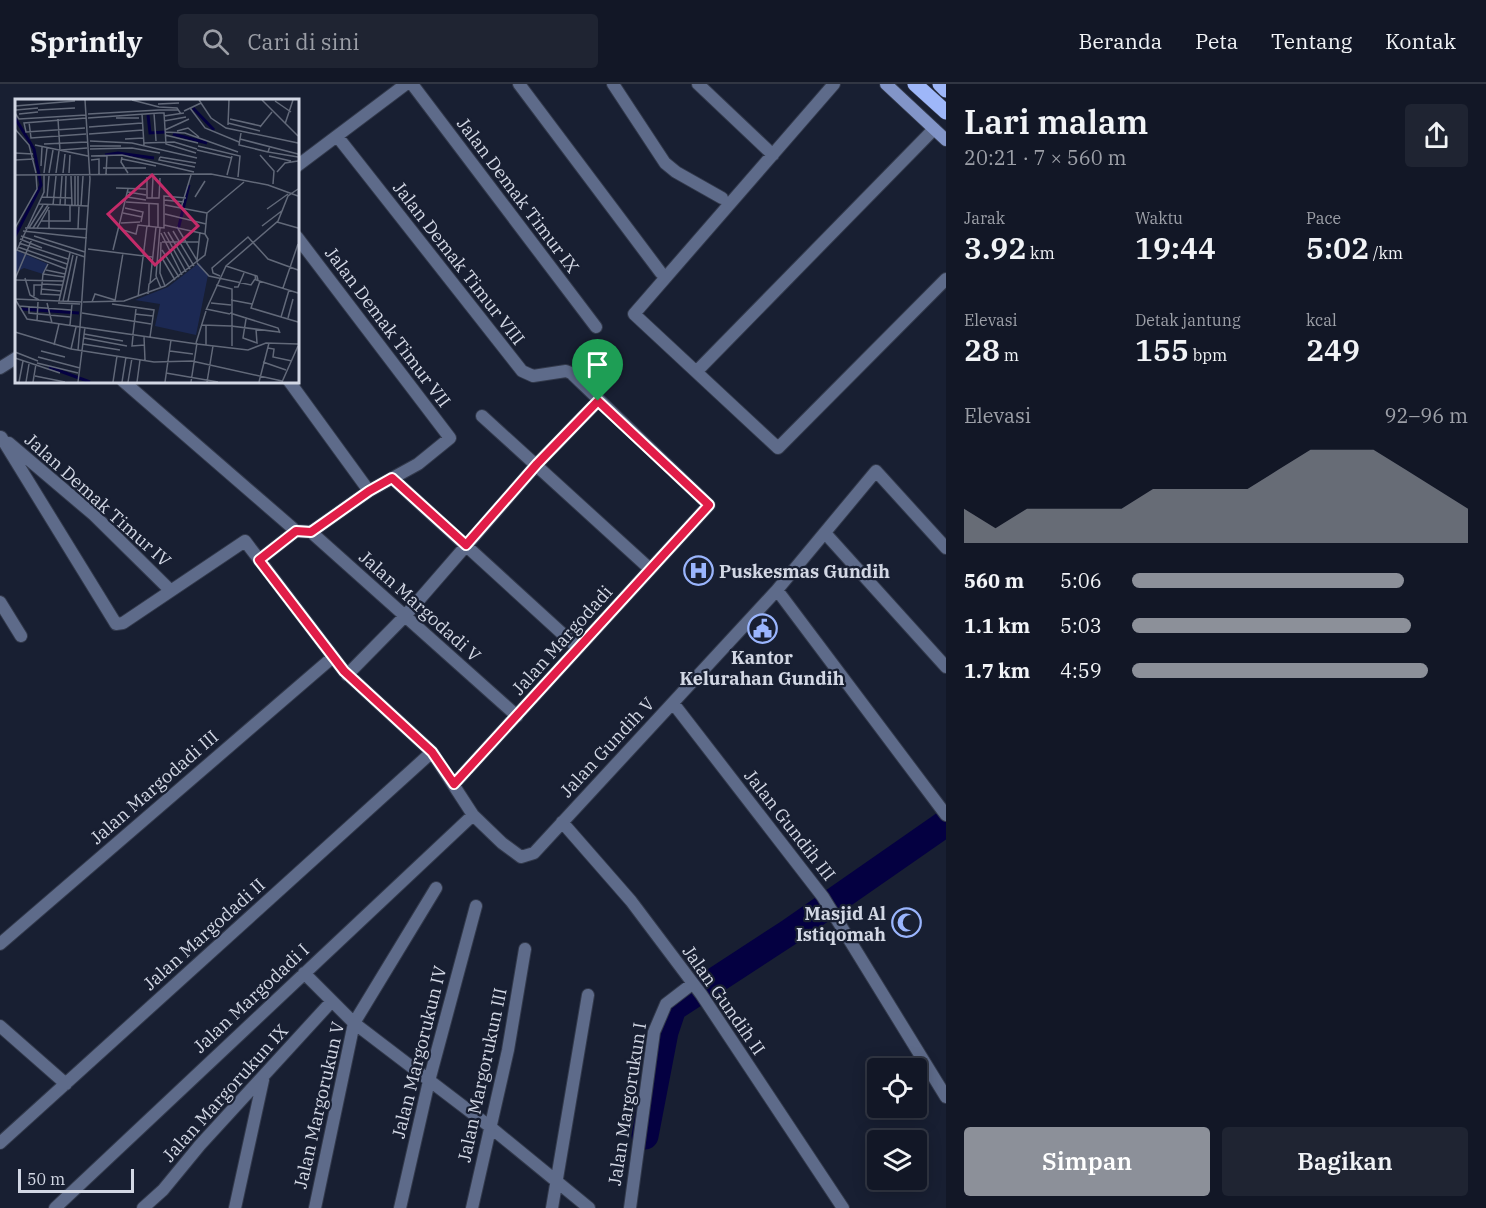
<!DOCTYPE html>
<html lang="id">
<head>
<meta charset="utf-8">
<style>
	:root { --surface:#121726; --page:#1f2432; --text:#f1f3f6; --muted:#9c9fa7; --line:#313643; --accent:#8c9099 }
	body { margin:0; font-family:"IBM Plex Serif",serif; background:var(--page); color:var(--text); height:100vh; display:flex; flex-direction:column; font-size:22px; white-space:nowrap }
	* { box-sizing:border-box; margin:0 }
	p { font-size:20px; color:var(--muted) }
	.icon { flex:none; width:33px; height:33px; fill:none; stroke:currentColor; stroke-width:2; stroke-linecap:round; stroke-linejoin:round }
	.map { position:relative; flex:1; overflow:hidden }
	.drawer { display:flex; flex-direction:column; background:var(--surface); width:540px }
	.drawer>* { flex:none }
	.controls { position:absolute; left:867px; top:974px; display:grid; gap:12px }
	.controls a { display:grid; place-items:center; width:60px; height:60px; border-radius:6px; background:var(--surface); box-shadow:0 3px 15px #0003,0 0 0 2px var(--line); font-size:30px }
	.scale { position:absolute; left:18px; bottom:15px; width:116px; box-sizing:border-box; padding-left:6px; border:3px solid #d2d7e4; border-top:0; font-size:16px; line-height:21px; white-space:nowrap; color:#d2d7e4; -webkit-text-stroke:4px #181f32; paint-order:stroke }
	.pin { position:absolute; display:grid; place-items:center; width:51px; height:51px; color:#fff; margin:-62px -26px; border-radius:50% 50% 50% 0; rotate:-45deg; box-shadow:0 0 6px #0007 }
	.pin .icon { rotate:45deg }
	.round { display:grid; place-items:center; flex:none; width:63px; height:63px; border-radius:6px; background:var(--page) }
	.overview { display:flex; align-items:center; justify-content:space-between; height:102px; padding:0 18px }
	h1 { font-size:33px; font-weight:600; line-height:45px }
	.metrics { display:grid; grid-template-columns:repeat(3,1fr); gap:9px; height:102px; padding:6px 18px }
	.metrics div { display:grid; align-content:center }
	.metrics b { font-size:30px; font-weight:600 }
	.metrics small { font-size:16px; font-weight:400 }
	.metrics p { font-size:16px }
	.chart { height:168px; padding:12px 18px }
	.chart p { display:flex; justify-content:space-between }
	.chart svg { width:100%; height:108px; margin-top:6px; fill:var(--accent); opacity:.7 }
	.cta { display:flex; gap:12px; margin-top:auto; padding:12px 18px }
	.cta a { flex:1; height:69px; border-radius:6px; background:var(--accent); color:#fff; font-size:24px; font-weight:600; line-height:69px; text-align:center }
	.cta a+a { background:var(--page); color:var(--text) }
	ul { padding:0 18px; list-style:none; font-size:20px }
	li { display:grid; grid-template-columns:96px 72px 1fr; align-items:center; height:45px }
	li i { height:15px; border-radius:8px; background:var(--accent) }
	header { display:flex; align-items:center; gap:36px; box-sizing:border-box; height:84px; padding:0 30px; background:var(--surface); border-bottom:2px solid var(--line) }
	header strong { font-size:28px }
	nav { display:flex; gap:33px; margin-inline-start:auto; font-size:21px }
	.search { width:420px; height:54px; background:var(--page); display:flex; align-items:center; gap:15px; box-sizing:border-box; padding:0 21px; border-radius:6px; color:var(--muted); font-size:22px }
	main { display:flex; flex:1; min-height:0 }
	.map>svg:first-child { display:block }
</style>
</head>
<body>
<header>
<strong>Sprintly</strong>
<div class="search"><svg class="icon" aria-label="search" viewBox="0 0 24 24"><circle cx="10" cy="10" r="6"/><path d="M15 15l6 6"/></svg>Cari di sini</div>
<nav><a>Beranda</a><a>Peta</a><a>Tentang</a><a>Kontak</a></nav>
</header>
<main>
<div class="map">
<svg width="946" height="1124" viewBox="0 0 946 1124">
	<rect width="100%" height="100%" fill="#181f32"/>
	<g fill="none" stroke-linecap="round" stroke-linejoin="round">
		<path stroke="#040041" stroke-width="27" d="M645,1052L665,948L673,924L788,849L946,739"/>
		<defs>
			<path id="street" d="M412,0L596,243
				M519,0L661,189
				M613,0L665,79L676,88L722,114
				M698,0L773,71
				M834,0L634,230L778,364L946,195
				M337,52L522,287L533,292L566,287L571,289L709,421L454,700
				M297,82L406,0
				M297,153L450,354L418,380L369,407L311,448
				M0,284L16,274
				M697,287L934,45
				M123,297L296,447L311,448L517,632
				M289,297L369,407
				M482,332L650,485
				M1,353L116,540L123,539L245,457L344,587L432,668L473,731L502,759L521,773L534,769L777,506L876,387L946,464
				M9,359L94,431L170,506
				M392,394L578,564
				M825,449L946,583
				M259,476L296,447
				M777,506L946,731
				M0,518L21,552
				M347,591L405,532L537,380L598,317
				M673,619L823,813L946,1013
				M562,738L631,817L701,910L843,1124
				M0,860L333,573
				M304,889L354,939L489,1042L589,1124
				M0,942L66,1000
				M0,1059L432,668
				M55,1124L473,731
				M143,1124L163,1106L200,1061L332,917
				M235,1124L263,996
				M315,1124L354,939L436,804
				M400,1124L429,997L476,822
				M472,1124L508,966L525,865
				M552,1124L588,911
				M630,1124L654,948L666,920L692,900"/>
			<path id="secondary" d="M886,0L946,56"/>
			<path id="primary" d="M915,0L946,28
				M940,0L946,6"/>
		</defs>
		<use href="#street" stroke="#32394b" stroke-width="14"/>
		<use href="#secondary" stroke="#32394b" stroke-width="14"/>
		<use href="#primary" stroke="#32394b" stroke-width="16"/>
		<use href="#street" stroke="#5e6b8a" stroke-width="12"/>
		<use href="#secondary" stroke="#8295c8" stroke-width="12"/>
		<use href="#primary" stroke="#9eb7f9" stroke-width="15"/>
	</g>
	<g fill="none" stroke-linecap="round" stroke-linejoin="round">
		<defs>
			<path id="route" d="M598,317L709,421L454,700L432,668L344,587L259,476L296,447L311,448L369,407L392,394L466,461L537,380Z"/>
		</defs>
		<use href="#route" stroke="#fff" stroke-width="12"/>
		<use href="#route" stroke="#e11d48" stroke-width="8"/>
	</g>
	<defs>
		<symbol id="hospital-ring" viewBox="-11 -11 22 22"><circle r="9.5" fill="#181f32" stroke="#9ab5fd" stroke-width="1.5"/><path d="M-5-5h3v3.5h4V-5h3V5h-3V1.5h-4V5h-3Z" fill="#9ab5fd"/></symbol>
		<symbol id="civic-ring" viewBox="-11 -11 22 22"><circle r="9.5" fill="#181f32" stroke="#9ab5fd" stroke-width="1.5"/><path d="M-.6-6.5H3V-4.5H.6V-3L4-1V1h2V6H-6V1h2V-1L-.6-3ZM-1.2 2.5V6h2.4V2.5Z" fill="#9ab5fd"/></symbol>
		<symbol id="mosque-ring" viewBox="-11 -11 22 22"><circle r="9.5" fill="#181f32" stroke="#9ab5fd" stroke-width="1.5"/><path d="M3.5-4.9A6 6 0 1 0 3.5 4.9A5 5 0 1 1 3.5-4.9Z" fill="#9ab5fd"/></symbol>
	</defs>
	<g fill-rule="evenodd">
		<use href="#hospital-ring" x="682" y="470" width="33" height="33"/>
		<use href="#civic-ring" x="746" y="528" width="33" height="33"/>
		<use href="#mosque-ring" x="890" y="822" width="33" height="33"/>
	</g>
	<g text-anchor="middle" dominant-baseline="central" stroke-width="4.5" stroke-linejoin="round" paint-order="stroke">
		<g font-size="18" fill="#d2d7e4" stroke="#181f32">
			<text transform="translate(518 111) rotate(53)">Jalan Demak Timur IX</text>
			<text transform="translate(459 179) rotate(52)">Jalan Demak Timur VIII</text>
			<text transform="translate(388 243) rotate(53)">Jalan Demak Timur VII</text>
			<text transform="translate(98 416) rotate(42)">Jalan Demak Timur IV</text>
			<text transform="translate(420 522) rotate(42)">Jalan Margodadi V</text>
			<text transform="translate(562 556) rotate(-48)">Jalan Margodadi</text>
			<text transform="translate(607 663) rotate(-47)">Jalan Gundih V</text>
			<text transform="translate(154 703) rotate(-41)">Jalan Margodadi III</text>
			<text transform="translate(790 741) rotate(52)">Jalan Gundih III</text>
			<text transform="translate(204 850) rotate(-42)">Jalan Margodadi II</text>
			<text transform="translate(251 914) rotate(-43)">Jalan Margodadi I</text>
			<text transform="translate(724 916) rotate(55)">Jalan Gundih II</text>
			<text transform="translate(419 968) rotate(-76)">Jalan Margorukun IV</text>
			<text transform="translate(482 991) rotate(-78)">Jalan Margorukun III</text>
			<text transform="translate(225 1009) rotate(-48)">Jalan Margorukun IX</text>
			<text transform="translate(627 1020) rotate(-81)">Jalan Margorukun I</text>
			<text transform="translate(319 1021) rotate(-77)">Jalan Margorukun V</text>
		</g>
		<g font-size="18" font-weight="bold" fill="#d2d7e4" stroke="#181f32" text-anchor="start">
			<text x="719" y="487">Puskesmas Gundih</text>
			<text x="762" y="573" text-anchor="middle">Kantor<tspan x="762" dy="21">Kelurahan Gundih</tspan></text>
			<text x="886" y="829" text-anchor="end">Masjid Al<tspan x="886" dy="21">Istiqomah</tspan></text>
		</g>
	</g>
	<g transform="translate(15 15)">
		<rect width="284" height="284" fill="#181f32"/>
		<path d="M0,151L33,165L28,175L9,169L1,173ZM184,164L193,176L181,236L140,227L145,205L120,201L153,188Z" fill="#1c2953"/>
		<path fill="none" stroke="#040041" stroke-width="3" d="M178,9L199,31M133,16L135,34L150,33M0,19L19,50L26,86L0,137M158,35L192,44M90,56L103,54L139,59M163,131L174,86M7,210L64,214M34,268L75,283"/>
		<path fill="none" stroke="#626979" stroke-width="1.5" d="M70,1L75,80L65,228L182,245M117,1L144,8M184,1L196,19L211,29L283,44M247,1L283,37M260,2L276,13M143,5L164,4M0,7L60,2M144,8L162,9L166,15M175,9L190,29L224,43M1,11L23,9M23,11L60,9M144,11H164M169,12L186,4M0,14L4,20L71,16M139,14L141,42M144,14H149L151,45L181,54M4,15L23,13M73,15L144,11M127,15L129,46M149,17L169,14M73,19L144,14M101,19H124M43,20L45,52M215,20L246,27M149,22L171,18M14,23L16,39L71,35M213,24L245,32M270,25L278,1M213,26L214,1M74,28L127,24M245,28L257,13M70,29L11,33L9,24L71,19M0,30L14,46L21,74M150,31L174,20M162,32L173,29L184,38M150,33L170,34L223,53M226,34L224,46L253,53M74,35L128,31M150,36L183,44M110,40L129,39M225,40L283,55M75,42L117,44L182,59M129,44L159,43L182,50M29,45L72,43M20,46L73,57M75,47H106M183,47L225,57L223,78M255,47L253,53L283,58M75,50L117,49L145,54M46,51L72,49M182,51L217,59M0,54L18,55M245,56L259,72L258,85M76,57L107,56L179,73M254,57L276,62M107,58L106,63L113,74M145,58L144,61L180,68M145,58L181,64M107,60L141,67M0,61L19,60M76,61L84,60V75M26,67L27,48M88,69H131M262,73L270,64L283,62M29,74L32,49M34,74L38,51M41,74L44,52M48,74L50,55M54,74L55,56M91,75L92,57M0,76L196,75L253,86L283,97M29,76V93L2,151L51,170M212,76L217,57M56,77L57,107M63,77V107M132,78V99H144L145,79M101,89L131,90M113,93L131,96M27,98L57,99M112,98L131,101M180,98L190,82M32,99L34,77M137,99L138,78M149,101L169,103M111,103L143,105V128M24,105L73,107M38,106L41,77M45,106L47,77M150,106L192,114M50,107L51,77M60,107V77M66,107L68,77M110,109L128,113L126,123M166,109L176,76M252,110L273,95M108,114L127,118M192,114L229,83M150,115L191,125M26,122H55V107M262,123L283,129M106,124L125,123M149,126L190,135M134,127V105M247,127L268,111M162,128L183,163M0,129L22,90L21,76M10,129L71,130M14,129L28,106M18,129L33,106M22,129L34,108M145,129L141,177L146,189M34,130V111M63,130L64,107M108,131L121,135L123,126L149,129V97L171,99M8,132L72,139M158,132L179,167M149,133L171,173M153,133L175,170M146,134L167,176M190,135L192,114M6,137L70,158M19,137L70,153M5,140L27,149M146,143L145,174L150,187M147,143H184M4,144L53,160M3,148L52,165M73,150L137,158M98,151L113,90M147,151L164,178M147,159L160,181M182,161L185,133M182,164L194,177L236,186L240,180M33,165L28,175L49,178M211,167L242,177L243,181M31,171L50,175M28,175L26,195L45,196M205,177L198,174L197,169L233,138L253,160L283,171M240,177L241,181L283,194M10,179L15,196L24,201M0,180L17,140M0,181L48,182M245,182L236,209L283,223M135,184L141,128M27,185L47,186M201,186L217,190V247M219,188H223L229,174M268,189L283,145M26,190L46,192M133,195L134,185L141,179M19,197V186H27M123,198L132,127M0,200L12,220L65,228L63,251M0,200L67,203M216,201L237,205M44,202L55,154M48,202L58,156M53,202L62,157M100,202L108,154M68,203L109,202L150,187L190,156L193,140L190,135M77,203L80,195L100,201M32,204L37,224M43,204L65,205M196,204L216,206M97,205L139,211L135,238M4,207L56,211M14,207V214L55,218M191,210L215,215M191,211L211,167L263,122L273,97L283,90M67,214L136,225M215,214L263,229L265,234M120,215L138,217M266,218L274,191M273,219L278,200M231,220L228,239L242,244L241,230M22,222L23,203M55,226L57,205M187,226L216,227M216,227L264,233M0,233L56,250L139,263L177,262M69,235L108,242M118,235L121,210M118,237L117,247L130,246M129,238L130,261M69,239L112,247M181,244L191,212M68,245L105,251M182,245L233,251L251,244L283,245M39,246L44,225M191,246V227M253,249L259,250L258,258L277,262M56,250L61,228M26,252L50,258M155,252L178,255M0,253L23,262M23,258L65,269M0,259L45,274M177,262L267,282M248,263L271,271M22,264L63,274M151,274L203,283M20,277L50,283M4,283L8,262M11,283L14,265M18,283L21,265M63,283L70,228M98,283L102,257M107,283L111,258M113,283L117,259M122,283L125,261M150,283L156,241M176,283L182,244M192,283L198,247M244,283L254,244M267,283L283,247"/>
		<path fill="#c42b69" fill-opacity="0.15" stroke="#c42b69" stroke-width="3" d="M137,76L183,127L140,166L93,115Z"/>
		<rect width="284" height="284" fill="none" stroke="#d2d7e4" stroke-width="3"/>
	</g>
</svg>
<div class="controls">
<a><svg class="icon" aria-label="locate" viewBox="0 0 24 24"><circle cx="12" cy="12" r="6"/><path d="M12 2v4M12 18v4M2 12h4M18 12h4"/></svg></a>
<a><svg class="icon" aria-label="layers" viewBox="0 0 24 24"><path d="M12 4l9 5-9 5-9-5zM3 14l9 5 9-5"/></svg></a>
</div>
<div class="scale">50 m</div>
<div class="pin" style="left:598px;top:317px;background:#1e9e55"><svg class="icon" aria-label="arrive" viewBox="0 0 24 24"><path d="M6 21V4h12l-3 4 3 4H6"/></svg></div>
</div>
<section class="drawer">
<div class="overview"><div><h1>Lari malam</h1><p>20:21 · 7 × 560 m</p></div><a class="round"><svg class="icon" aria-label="share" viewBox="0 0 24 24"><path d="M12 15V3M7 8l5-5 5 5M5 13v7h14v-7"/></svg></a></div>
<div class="metrics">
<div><p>Jarak</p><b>3.92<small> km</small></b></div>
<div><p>Waktu</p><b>19:44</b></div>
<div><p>Pace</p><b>5:02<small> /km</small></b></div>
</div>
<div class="metrics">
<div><p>Elevasi</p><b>28<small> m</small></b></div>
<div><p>Detak jantung</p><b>155<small> bpm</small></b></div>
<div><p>kcal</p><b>249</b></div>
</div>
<div class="chart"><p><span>Elevasi</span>92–96 m</p>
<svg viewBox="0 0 160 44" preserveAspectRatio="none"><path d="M0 44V30L10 38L20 30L30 30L40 30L50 30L60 22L70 22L80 22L90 22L100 14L110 6L120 6L130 6L140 14L150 22L160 30V44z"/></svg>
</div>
<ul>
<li><b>560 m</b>5:06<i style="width:81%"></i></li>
<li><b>1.1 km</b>5:03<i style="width:83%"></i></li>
<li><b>1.7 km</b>4:59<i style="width:88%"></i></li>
</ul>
<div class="cta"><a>Simpan</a><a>Bagikan</a></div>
</section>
</main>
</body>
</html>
